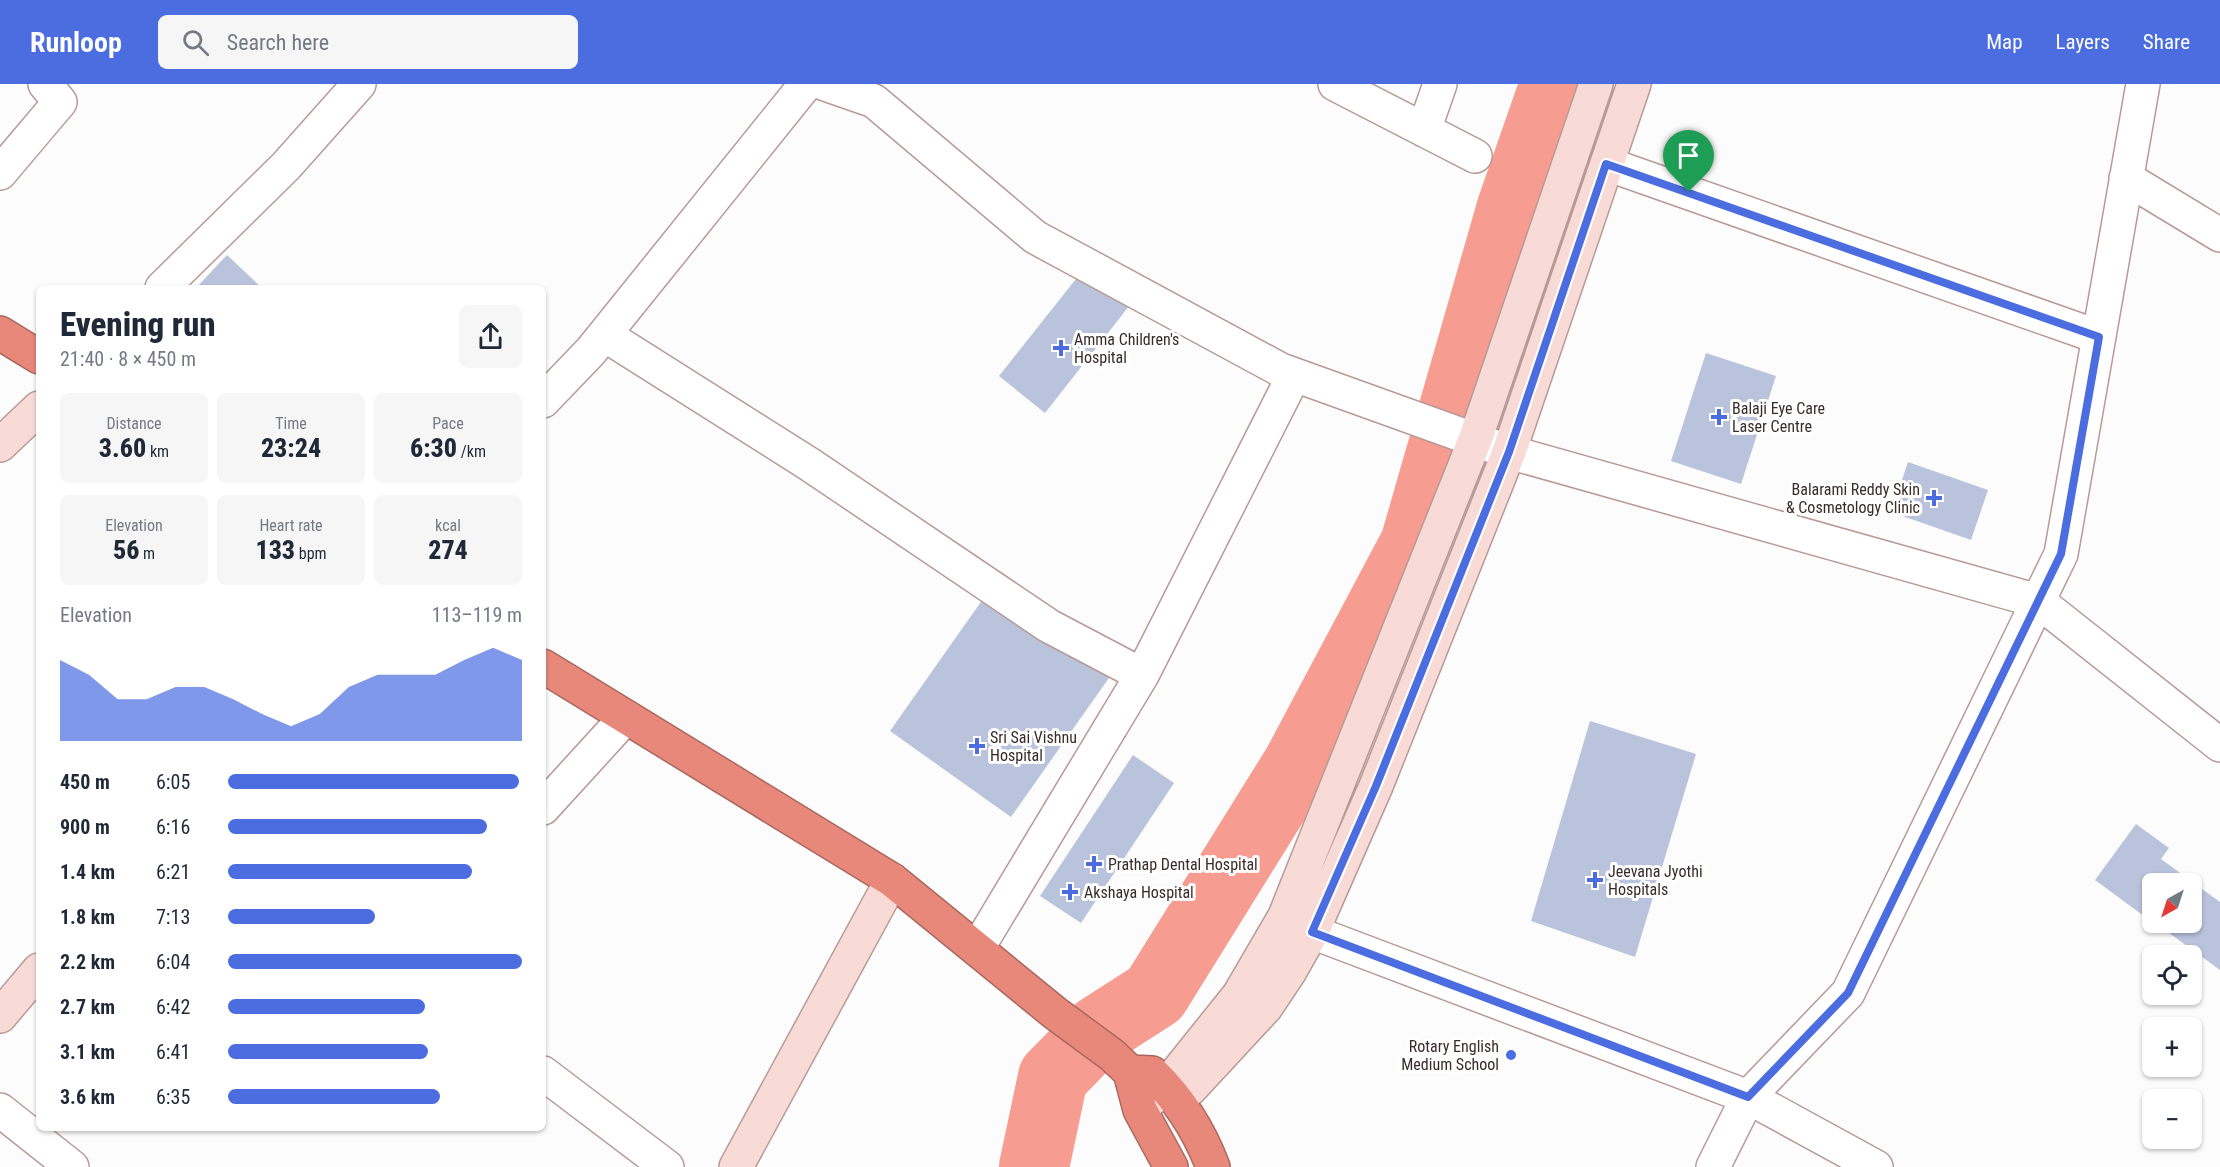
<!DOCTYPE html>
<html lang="en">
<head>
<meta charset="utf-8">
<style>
	:root { --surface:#fff; --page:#f6f6f7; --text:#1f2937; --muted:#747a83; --accent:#4b6de0 }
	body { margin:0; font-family:"Roboto Condensed",sans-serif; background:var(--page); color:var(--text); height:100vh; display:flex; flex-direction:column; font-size:22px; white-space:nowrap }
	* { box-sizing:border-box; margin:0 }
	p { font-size:20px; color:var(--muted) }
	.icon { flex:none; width:33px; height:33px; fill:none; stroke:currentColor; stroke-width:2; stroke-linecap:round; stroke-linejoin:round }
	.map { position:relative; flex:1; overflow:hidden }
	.details { position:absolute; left:36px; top:201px; width:510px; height:846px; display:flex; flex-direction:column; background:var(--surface); border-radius:9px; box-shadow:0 2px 4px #0004 }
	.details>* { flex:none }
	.needle { width:39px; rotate:219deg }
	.fabs { position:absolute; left:2142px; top:789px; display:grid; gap:12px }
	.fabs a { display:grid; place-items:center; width:60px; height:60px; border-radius:9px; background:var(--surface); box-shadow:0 2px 4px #0004; font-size:30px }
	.pin { position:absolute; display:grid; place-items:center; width:51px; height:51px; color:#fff; margin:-62px -26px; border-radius:50% 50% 50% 0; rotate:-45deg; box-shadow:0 0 6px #0007 }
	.pin .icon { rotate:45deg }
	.round { display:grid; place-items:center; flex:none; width:63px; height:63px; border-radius:9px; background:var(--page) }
	.overview { display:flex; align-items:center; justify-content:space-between; height:102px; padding:0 24px }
	h1 { font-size:33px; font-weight:800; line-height:45px }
	.figures { display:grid; grid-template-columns:repeat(3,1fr); gap:9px; height:102px; padding:6px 24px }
	.figures div { display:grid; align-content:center; border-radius:9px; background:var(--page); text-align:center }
	.figures b { font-size:26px; font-weight:800 }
	.figures small { font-size:16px; font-weight:400 }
	.figures p { font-size:16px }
	.chart { height:168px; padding:12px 24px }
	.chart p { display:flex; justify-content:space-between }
	.chart svg { width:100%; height:108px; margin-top:6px; fill:var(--accent); opacity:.7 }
	ul { padding:0 24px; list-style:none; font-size:20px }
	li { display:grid; grid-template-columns:96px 72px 1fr; align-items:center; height:45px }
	li i { height:15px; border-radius:8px; background:var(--accent) }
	header { display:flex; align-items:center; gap:36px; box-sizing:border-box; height:84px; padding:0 30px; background:var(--accent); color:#fff }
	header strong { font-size:28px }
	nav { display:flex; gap:33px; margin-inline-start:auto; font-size:21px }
	.search { width:420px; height:54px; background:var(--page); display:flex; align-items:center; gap:15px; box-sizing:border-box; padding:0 21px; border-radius:9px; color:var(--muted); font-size:22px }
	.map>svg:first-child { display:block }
</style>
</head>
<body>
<header>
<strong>Runloop</strong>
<div class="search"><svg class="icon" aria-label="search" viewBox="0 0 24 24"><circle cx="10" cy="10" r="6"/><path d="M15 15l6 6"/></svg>Search here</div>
<nav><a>Map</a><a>Layers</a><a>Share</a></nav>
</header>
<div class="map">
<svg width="2220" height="1083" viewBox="0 0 2220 1083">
	<rect width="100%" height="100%" fill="#fcfcfc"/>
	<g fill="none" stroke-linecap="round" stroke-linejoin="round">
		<path stroke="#f79c90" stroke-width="70" d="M1034,1083L1053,993L1099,946L1155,910L1298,680L1415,460L1512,123L1555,0"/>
	</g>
	<path fill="#b9c3db" d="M227,171L262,204H196Z
		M1087,181L1133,217L1045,329L999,292Z
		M1706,269L1776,292L1741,400L1671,377Z
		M1908,378L1988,406L1971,456L1891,428Z
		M990,505L1111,591L1011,733L890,647Z
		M1590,637L1696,670L1635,873L1531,837Z
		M1133,671L1174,699L1081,839L1040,812Z
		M2136,740L2169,764L2161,775L2220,818V886L2154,838H2192V800H2152V838L2095,796Z"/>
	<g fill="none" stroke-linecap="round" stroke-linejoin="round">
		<defs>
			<path id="street" d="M825,0L874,17L1035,153L1281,286L1509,368L2038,517L2220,661
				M1335,0L1475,72
				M1424,46L1440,0
				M1607,80L2099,253
				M0,89L60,18L45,0
				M2126,94L2220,151
				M162,204L286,82L359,0
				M605,251L809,380L1049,542L1142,591L1294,291
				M543,317L591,267L806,0
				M543,724L626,633
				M1312,848L1748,1013L1876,1083
				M977,865L1142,591
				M543,989L667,1083
				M0,1026L72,1083
				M1713,1083L1748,1013L1848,909L2061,470L2143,0"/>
			<path id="secondary" d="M0,361L39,324
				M0,932L39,886
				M1190,1005L1266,923L1290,887L1312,848L1376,702L1509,368L1634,0
				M1145,1021L1166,1002L1239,911L1285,832L1475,356L1596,0
				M736,1083L892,796"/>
			<path id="highway" d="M0,249L39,273
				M543,582L892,796L1055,929L1112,971L1130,988L1140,1026L1171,1083
				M1130,988L1152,989C1180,1016 1199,1046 1213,1083"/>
		</defs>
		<use href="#street" stroke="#b79a96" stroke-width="36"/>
		<use href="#secondary" stroke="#b79a96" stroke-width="36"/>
		<use href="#highway" stroke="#aa685f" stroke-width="36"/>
		<use href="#street" stroke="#fff" stroke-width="33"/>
		<use href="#secondary" stroke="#f8dbd7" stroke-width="33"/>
		<use href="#highway" stroke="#e8887b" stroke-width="33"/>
	</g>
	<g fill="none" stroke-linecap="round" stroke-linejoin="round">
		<defs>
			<path id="route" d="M1606,80L2099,253L2061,470L1848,909L1748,1013L1312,848L1376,702L1509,368Z"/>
		</defs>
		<use href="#route" stroke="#fff" stroke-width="12"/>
		<use href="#route" stroke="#4b6de0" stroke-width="8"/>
	</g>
	<g fill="#4b6de0" stroke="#fff" stroke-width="2">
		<path d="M1058 255h6v6h6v6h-6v6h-6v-6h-6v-6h6z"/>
		<path d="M1716 324h6v6h6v6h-6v6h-6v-6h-6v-6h6z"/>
		<path d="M1931 405h6v6h6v6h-6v6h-6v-6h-6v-6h6z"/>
		<path d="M974 653h6v6h6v6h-6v6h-6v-6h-6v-6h6z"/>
		<path d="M1091 771h6v6h6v6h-6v6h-6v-6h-6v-6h6z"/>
		<path d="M1592 787h6v6h6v6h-6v6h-6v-6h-6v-6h6z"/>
		<path d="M1067 799h6v6h6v6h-6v6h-6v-6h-6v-6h6z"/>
		<circle cx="1511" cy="971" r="6"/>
	</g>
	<g text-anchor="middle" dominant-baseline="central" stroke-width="6" stroke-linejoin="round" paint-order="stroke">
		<g font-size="16" fill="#382c2a" stroke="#fff" text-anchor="start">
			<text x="1074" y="255">Amma Children's<tspan x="1074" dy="18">Hospital</tspan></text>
			<text x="1732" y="324">Balaji Eye Care<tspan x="1732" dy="18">Laser Centre</tspan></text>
			<text x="1920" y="405" text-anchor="end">Balarami Reddy Skin<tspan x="1920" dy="18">&amp; Cosmetology Clinic</tspan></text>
			<text x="990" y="653">Sri Sai Vishnu<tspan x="990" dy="18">Hospital</tspan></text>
			<text x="1108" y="780">Prathap Dental Hospital</text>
			<text x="1608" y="787">Jeevana Jyothi<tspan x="1608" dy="18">Hospitals</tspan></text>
			<text x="1084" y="808">Akshaya Hospital</text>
			<text x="1499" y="962" text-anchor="end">Rotary English<tspan x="1499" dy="18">Medium School</tspan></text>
		</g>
	</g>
</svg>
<div class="fabs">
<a><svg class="needle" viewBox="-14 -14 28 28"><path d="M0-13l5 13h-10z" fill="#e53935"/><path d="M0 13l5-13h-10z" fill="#747a83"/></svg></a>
<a><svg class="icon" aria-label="locate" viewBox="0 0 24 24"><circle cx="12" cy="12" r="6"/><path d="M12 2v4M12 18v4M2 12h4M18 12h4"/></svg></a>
<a>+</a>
<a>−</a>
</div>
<div class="pin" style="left:1689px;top:108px;background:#1e9e55"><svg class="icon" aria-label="arrive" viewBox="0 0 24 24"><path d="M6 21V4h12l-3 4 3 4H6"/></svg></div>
<section class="details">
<div class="overview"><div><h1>Evening run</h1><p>21:40 · 8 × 450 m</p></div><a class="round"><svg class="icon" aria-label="share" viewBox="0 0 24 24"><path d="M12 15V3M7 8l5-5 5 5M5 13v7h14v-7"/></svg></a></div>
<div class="figures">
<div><p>Distance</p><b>3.60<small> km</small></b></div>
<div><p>Time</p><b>23:24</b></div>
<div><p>Pace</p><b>6:30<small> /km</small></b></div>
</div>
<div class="figures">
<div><p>Elevation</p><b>56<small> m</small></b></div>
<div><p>Heart rate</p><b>133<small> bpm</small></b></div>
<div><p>kcal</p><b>274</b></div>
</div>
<div class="chart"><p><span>Elevation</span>113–119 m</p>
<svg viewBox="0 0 160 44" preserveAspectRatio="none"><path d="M0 44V11L10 17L20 27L30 27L40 22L50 22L60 27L70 33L80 38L90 33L100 22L110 17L120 17L130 17L140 11L150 6L160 11V44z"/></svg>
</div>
<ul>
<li><b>450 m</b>6:05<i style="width:99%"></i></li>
<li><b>900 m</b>6:16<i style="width:88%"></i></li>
<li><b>1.4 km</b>6:21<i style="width:83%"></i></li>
<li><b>1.8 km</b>7:13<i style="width:50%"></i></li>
<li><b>2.2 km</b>6:04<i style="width:100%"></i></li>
<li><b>2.7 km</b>6:42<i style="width:67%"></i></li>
<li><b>3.1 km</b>6:41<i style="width:68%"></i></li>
<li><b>3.6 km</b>6:35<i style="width:72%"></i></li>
</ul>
</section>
</div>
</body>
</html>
